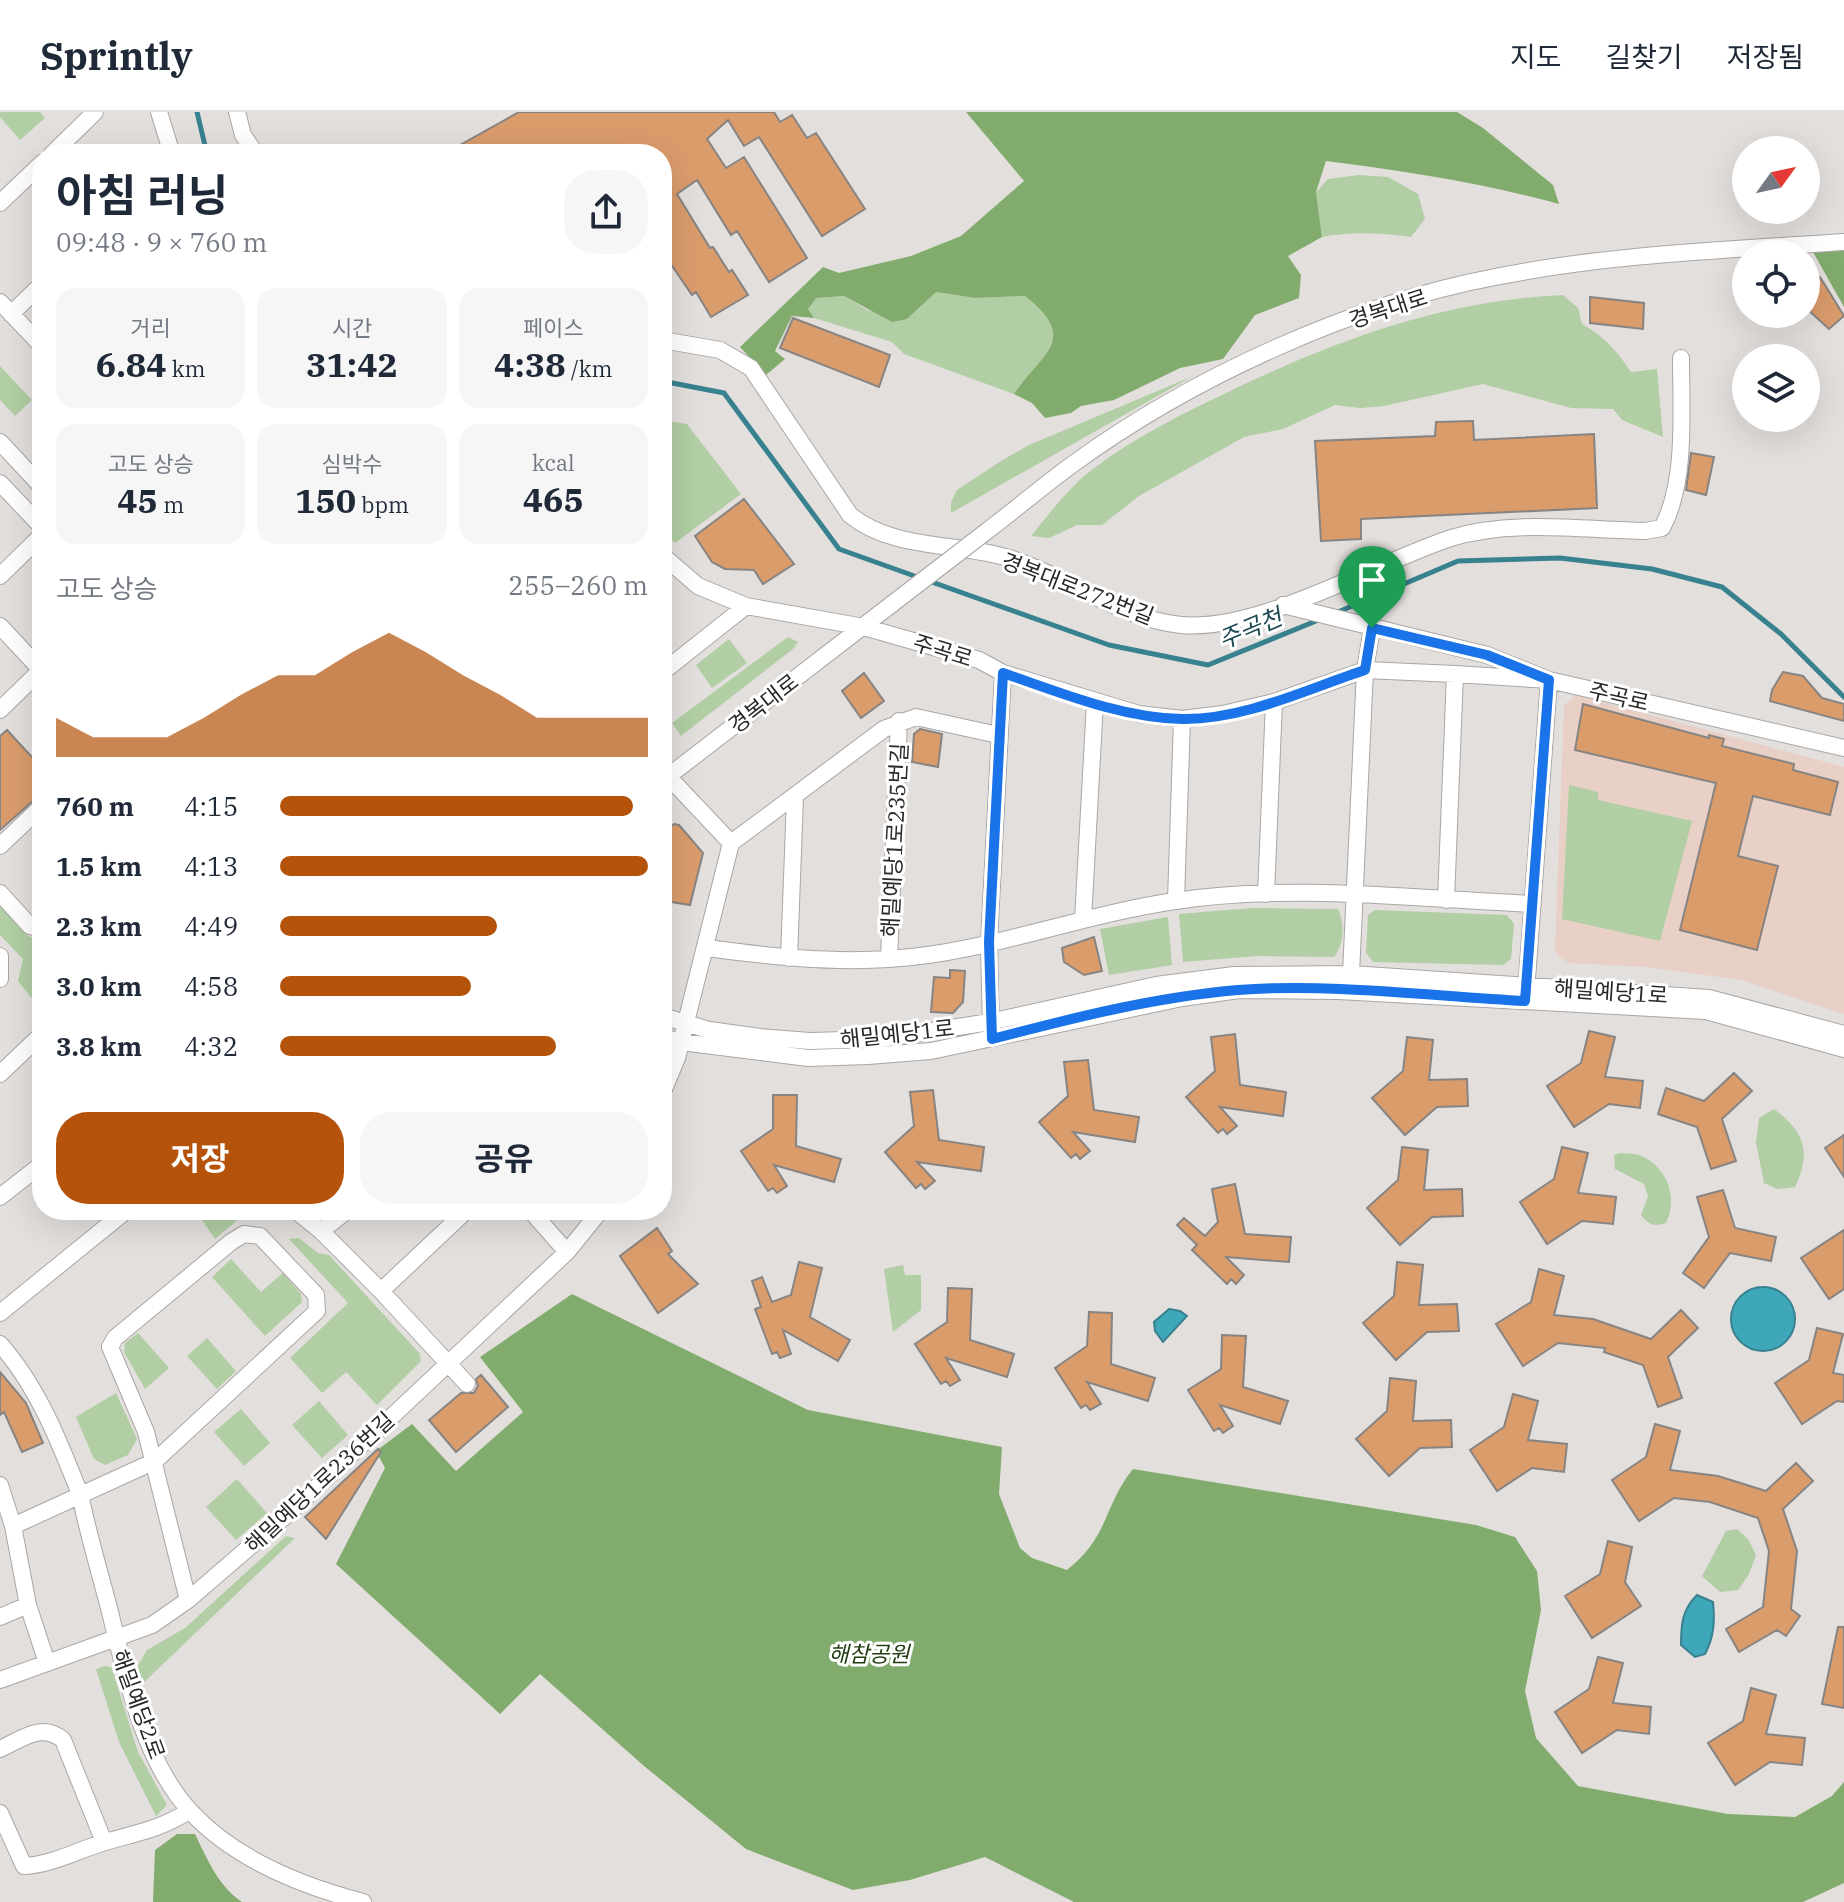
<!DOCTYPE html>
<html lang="ko">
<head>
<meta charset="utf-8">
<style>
	:root { --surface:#fff; --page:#f6f6f7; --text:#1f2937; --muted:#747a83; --line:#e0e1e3; --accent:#b45309 }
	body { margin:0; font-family:"IBM Plex Serif","Noto Sans KR",serif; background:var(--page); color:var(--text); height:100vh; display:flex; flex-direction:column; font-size:30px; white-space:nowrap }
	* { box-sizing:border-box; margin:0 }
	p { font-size:26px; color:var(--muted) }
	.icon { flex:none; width:44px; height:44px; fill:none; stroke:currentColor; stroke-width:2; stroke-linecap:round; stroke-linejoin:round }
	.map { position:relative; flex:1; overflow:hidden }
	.drawer { position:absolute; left:32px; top:32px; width:640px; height:1076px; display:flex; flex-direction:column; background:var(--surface); border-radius:32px; box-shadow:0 8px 32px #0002 }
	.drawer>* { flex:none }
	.needle { width:52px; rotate:57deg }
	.tools { position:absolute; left:1732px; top:24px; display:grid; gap:16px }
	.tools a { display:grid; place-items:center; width:88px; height:88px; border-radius:50%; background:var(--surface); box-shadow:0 8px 32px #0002; font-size:40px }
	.pin { position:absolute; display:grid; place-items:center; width:68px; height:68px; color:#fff; margin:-82px -34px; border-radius:50% 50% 50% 0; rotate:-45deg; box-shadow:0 0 8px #0007 }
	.pin .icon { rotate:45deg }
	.round { display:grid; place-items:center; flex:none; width:84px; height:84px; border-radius:32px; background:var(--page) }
	.head { display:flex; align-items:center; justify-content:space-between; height:136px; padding:0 24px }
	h1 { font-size:44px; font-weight:700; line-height:60px }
	.figures { display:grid; grid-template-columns:repeat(3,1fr); gap:12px; height:136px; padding:8px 24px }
	.figures div { display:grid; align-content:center; border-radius:20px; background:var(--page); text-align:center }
	.figures b { font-size:34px; font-weight:700 }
	.figures small { font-size:22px; font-weight:400 }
	.figures p { font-size:22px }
	.chart { height:224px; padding:16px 24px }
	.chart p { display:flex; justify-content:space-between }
	.chart svg { width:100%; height:144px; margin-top:8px; fill:var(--accent); opacity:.7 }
	.button { display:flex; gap:16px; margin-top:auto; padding:16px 24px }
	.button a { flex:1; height:92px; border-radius:32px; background:var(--accent); color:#fff; font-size:32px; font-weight:700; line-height:92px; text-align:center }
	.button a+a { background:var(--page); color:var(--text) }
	ul { padding:0 24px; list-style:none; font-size:26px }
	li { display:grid; grid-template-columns:128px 96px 1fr; align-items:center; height:60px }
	li i { height:20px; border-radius:10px; background:var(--accent) }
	header { display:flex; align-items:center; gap:48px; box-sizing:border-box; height:112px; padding:0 40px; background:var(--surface); border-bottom:2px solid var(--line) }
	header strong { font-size:38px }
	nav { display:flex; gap:44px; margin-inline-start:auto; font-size:28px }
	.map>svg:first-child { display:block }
</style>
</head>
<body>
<header>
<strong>Sprintly</strong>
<nav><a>지도</a><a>길찾기</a><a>저장됨</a></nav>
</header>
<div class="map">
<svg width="1844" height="1790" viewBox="0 0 1844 1790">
	<rect width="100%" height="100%" fill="#e3dfdd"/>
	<path fill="#e8d0c7" d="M1576,583L1844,655V902L1742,868L1645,855L1569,851L1558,844L1555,836L1564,593Z"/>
	<path fill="#b1cea4" d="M0,0H40L45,6L20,28L0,5Z
		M1359,63L1388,65L1418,82L1425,107L1411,125C1381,121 1352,119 1322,125L1316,80L1328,67Z
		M935,180L975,186L1025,184C1081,228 1041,241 1014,282L904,242L892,230L814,206L808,197L815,186L844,184L867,198L907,207Z
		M1563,183L1578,196L1582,212C1604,224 1617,239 1631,260L1657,257L1663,325L1622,308L1613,297L1571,296L1483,272L1384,294L1360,296L1335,293L1283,317L1244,325L1139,384L1102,413H1077L1049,426L1031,424C1050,401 1069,375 1093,357C1133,326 1180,303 1226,281C1333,229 1443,188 1563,183Z
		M0,254L32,288L15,304L0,288Z
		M1193,264L951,401V390L957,378L1001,349L1029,333Z
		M662,308L687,312L741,382L675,431L662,419Z
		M788,525L798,530L793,537L681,624L672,611Z
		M729,527L747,551L712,576L696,553Z
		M1569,673L1598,680V688L1692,709L1660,829L1562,807Z
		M0,793L28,824L42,829V899L18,869L23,847L0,823Z
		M1252,796L1338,797C1345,812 1344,833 1334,845L1257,844L1183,850L1179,802Z
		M1375,798L1507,803L1514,812L1511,847L1503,853L1373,850L1366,841L1368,803Z
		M1168,805L1172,853L1109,863L1100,817Z
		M1774,997C1804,1019 1812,1040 1795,1075L1777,1077L1764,1071L1756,1031L1759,1006Z
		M1621,1041C1627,1042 1636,1041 1641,1044C1668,1055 1678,1087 1666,1111C1654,1115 1649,1113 1641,1103L1648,1084L1644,1072L1615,1057L1614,1043Z
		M195,1098H248V1099L215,1127Z
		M299,1126L318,1141L329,1143L420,1242L421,1249L377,1293L346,1260L322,1281L290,1246L348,1191L289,1127Z
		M231,1147L261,1180L283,1161L301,1182L302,1190L265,1224L212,1165Z
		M903,1153L905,1163H921V1198L893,1220L884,1157Z
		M138,1221L169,1256L145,1277L124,1240L125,1231Z
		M207,1226L236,1259L217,1277L187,1244Z
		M116,1281L137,1327L128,1343L105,1353L94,1347L76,1305Z
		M319,1289L348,1323L322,1346L292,1313Z
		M241,1297L270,1331L244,1354L214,1320Z
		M237,1367L267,1401L236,1428L206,1395Z
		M1737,1417L1748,1427L1756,1443L1749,1462L1738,1478L1720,1480L1702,1464L1726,1419Z
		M286,1424L295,1426L140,1574L138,1553L147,1538L185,1516Z
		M105,1554L111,1555L114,1563L138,1640L167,1693L156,1704L119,1630L96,1557Z"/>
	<path fill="#82ac6d" d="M966,0H1457L1483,16L1553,73L1559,92C1482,71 1405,59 1326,49L1316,80L1322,125L1288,144L1301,163L1299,186L1255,203L1223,247L1180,256L1114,288L1081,294L1071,301L1045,306L1032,291L1014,282C1041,241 1081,228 1025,184L975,186L936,180L907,207L892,210L844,184L816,186L808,197L814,206L792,204L775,239L785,247L766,263L740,235L823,155L839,161L911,144L961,124L1024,69Z
		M1844,138V195L1813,140Z
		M572,1182L808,1298L1002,1335L999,1382L1020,1436L1032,1446L1067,1458C1110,1424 1103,1394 1133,1357L1476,1413L1515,1425L1537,1459L1541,1498L1525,1579L1536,1626L1578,1674L1728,1702L1795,1705L1832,1684L1844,1670V1771L1803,1790H1074L985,1745L910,1768L853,1778L746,1737L644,1654L540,1562L500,1602L336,1452L385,1356L376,1339L412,1312L456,1359L523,1300L480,1245Z
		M177,1722H195C207,1747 219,1775 242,1790H153L155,1738Z"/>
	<path fill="#3ea7ba" stroke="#38818e" stroke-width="2" d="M1731 1207a32 32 0 1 1 64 0a32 32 0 1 1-64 0Z
		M1169,1197L1180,1199L1187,1204L1163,1230L1155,1219L1154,1210Z
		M1697,1483L1713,1490C1715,1509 1714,1525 1705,1542L1695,1545L1681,1533C1681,1512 1682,1498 1697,1483Z"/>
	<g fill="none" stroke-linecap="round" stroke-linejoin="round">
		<path stroke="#38818e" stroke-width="5" d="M197,0L207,42
			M662,269L724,281L839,437L920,466
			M929,469L1109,533L1208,553L1321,507
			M1338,500L1458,449L1560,446L1652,457L1722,475L1781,522L1844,585"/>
	</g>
	<path fill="#db9c6c" stroke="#878482" stroke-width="2" d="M519,0H774L780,10L792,3L807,26L816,21L865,97L822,124L759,25L744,34L728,8L707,27L726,56L744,45L807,146L769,170L737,119L731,123L697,68L677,82L710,136L713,135L729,160L732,158L748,183L711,205L696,180L692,183L662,139V42H444Z
		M1820,165L1844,204L1829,217L1806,196V174Z
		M1590,185L1644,191L1643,217L1590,211Z
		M793,206L890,243L879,275L780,236Z
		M1473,309L1474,328L1594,322L1597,396L1361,407V427L1321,429L1315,329L1435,324L1436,310Z
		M1691,341L1714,345L1706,383L1686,378Z
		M744,387L794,452L763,472L754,458L725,457L712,450L695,424Z
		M1783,560L1803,564L1822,586L1844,592V609L1770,589L1772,578Z
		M864,561L884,589L861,606L842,579Z
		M1583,592L1709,626V623L1724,627L1722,634L1794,652L1793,658L1838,670L1830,703L1753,684L1738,744L1778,754L1757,838L1680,818L1716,671L1575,638Z
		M920,617L942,622L938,655L912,650L914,622Z
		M7,618L42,656V681L0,718V624Z
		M674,712L679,713L703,741L690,793L665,789L668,777L662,769V721Z
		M1094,825L1102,859L1084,863L1064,850L1062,836Z
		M950,858L965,859L963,890L953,901L931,900L934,865L950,866Z
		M1589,919L1615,925L1605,965L1643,969L1640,996L1609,992L1574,1015L1547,974L1581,951Z
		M1235,922L1240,973L1286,980L1283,1004L1220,995L1237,1014L1227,1022L1223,1017L1218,1021L1186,985L1215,959L1211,925Z
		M1407,925L1433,928L1429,968L1467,967L1468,994L1437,995L1405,1023L1372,986L1403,959Z
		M1088,948L1094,998L1139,1005L1135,1030L1073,1020L1090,1039L1080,1047L1076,1042L1071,1046L1039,1010L1068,984L1064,950Z
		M1734,961L1752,979L1722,1007L1736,1049L1711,1057L1697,1015L1658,1002L1666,976L1704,989Z
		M933,978L939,1028L984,1035L981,1059L917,1050L935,1069L925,1077L921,1072L916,1076L885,1040L914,1014L910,980Z
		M773,983H797L796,1034L841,1047L834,1070L774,1053L787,1074L777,1081L773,1076L768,1079L741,1039L773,1017Z
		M1844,1023V1065L1825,1036Z
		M1402,1035L1428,1038L1424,1078L1462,1077L1463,1104L1432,1105L1400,1133L1367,1096L1398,1068Z
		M1562,1035L1588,1041L1578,1081L1616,1085L1613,1112L1582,1109L1547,1132L1520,1090L1554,1067Z
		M1235,1072L1245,1122L1291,1125L1289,1150L1226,1145L1244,1163L1236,1172L1231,1167L1227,1172L1192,1138L1197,1133L1177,1113L1184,1106L1205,1124L1218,1110L1212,1077Z
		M1723,1078L1735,1116L1776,1125L1771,1149L1730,1141L1704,1176L1683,1161L1709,1125L1697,1085Z
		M657,1116L672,1139L668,1142L698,1172L658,1201L620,1144Z
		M1844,1118V1177L1829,1187L1801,1146Z
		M799,1150L822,1156L810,1205L850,1228L838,1249L783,1218L791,1242L780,1246L777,1240L772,1242L755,1197L761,1195L752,1169L762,1165L772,1190L791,1183Z
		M1397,1150L1423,1153L1419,1193L1457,1192L1459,1219L1427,1220L1396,1248L1363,1211L1394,1184Z
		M1539,1157L1564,1164L1554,1203L1593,1207L1651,1227L1681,1198L1698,1216L1668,1245L1682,1286L1658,1295L1643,1253L1604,1240L1605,1236L1558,1231L1523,1254L1496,1212L1531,1190Z
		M948,1176L972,1177L970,1228L1014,1242L1007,1265L946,1246L960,1268L950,1274L946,1269L941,1272L915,1232L947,1210Z
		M1089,1200L1112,1201L1111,1252L1155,1266L1148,1289L1087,1270L1101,1292L1090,1298L1086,1293L1081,1296L1055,1256L1087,1234Z
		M1817,1216L1843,1222L1833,1261L1844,1263V1290L1837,1289L1802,1312L1775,1271L1809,1248Z
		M1222,1223L1246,1224L1243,1275L1288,1289L1280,1312L1220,1293L1233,1314L1223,1321L1219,1316L1214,1319L1188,1278L1221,1257Z
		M0,1260L26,1291L43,1331L22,1340L4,1300L0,1303Z
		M481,1263L508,1295L456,1340L429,1308L461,1281H474L478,1274L476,1267Z
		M1390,1266L1416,1269L1413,1309L1451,1308L1452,1335L1420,1336L1389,1364L1356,1327L1387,1299Z
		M1513,1282L1538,1289L1528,1328L1567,1332L1564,1360L1532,1356L1497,1379L1470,1338L1504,1315Z
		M1655,1312L1680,1319L1670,1358L1718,1364L1766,1379L1796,1351L1813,1369L1783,1397L1797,1439L1791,1497L1800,1504L1786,1524L1777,1518L1739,1540L1726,1517L1763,1495L1769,1439L1758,1406L1710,1390L1674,1386L1639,1409L1612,1368L1646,1345Z
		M378,1337L381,1340L326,1427L305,1405Z
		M1608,1429L1632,1435L1625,1470L1641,1494L1592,1526L1565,1484L1600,1462Z
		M1838,1515H1844V1596L1822,1592Z
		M1598,1545L1623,1551L1613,1591L1651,1595L1649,1622L1617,1618L1582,1641L1555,1600L1589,1577Z
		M1751,1576L1776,1583L1766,1622L1805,1626L1802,1653L1770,1650L1735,1673L1708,1631L1743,1609Z"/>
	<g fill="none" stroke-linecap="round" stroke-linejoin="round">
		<defs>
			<path id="minor" d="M159,0L172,42
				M237,0L243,23L256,42
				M52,42L95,0
				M0,91L42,51
				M0,190L42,234
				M11,202L42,172
				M662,228L720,238L751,256L850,403C894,439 960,430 1012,447C1069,465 1120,507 1181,513C1260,520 1375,451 1451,426C1512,407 1583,418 1645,419L1662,416C1687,370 1681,297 1681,246
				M0,330L42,375
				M0,371L42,415
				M987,419C1016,397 1044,373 1073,352C1191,266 1352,192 1495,165C1610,142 1728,138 1844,130
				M662,443L698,474L746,494L864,515L979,548L1003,561L1139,602L1182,607L1223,602L1274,590L1365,558L1455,562L1549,568L1844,636
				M0,464L42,423
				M1283,493L1487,543L1549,568L1526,880
				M0,514L42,559
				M662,554L669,555L746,494
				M0,598L41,558
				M662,658L731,731
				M662,669L892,492
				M0,734L42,694
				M0,781L30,814L42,817
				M1266,782L1274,590
				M1176,788L1182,607
				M1446,788L1455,562
				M1083,808L1095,590
				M707,836C767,844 828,851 889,847C986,841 1079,803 1175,789C1292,771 1415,787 1533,792
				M0,844V867
				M789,846L795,686
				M889,847L899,609
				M1351,862L1365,558L1372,516
				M662,904L709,918L760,925L810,929L880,927L990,910L1156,873L1234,863L1351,862L1709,886L1844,922
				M991,917L989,830L1003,561
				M662,925L681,930L808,946L868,944L931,939L1182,886L1239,878L1338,879L1706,899L1844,937
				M0,962L42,922
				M662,982L677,946L731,731L884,617L916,605L998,623
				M0,1085L42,1052
				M295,1098L321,1119L381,1179L467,1272
				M530,1098L567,1140
				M321,1119L348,1098
				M381,1179L467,1098
				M0,1201L127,1098
				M0,1232C38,1275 59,1329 80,1382C88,1422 100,1461 110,1500C126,1565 144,1651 192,1701C236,1748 302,1774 363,1790
				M0,1373L13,1414L155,1349L317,1199L316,1183L260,1124L244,1122L231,1130L115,1226L110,1235L146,1320L188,1488
				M13,1414L28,1493L47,1551
				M0,1505L28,1493
				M0,1568L152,1513L188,1488L289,1401L567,1140L601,1098
				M0,1637C22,1627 42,1610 63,1628L104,1730
				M0,1701L24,1754C51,1753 76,1739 102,1731C135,1721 159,1718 189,1699"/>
		</defs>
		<use href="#minor" stroke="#aaa6a4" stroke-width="18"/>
		<use href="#minor" stroke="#fff" stroke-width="16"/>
		<defs>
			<path id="minor-bridge" d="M892,492L987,419"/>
		</defs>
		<use href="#minor-bridge" stroke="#aaa6a4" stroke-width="18" stroke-linecap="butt"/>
		<use href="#minor-bridge" stroke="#fff" stroke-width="16"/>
	</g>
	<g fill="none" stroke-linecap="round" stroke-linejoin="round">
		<defs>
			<path id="route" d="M1372,516L1487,543L1549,568L1525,889C1430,884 1332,871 1238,878C1155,885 1073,906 992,927L989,830L1003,561C1059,580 1121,606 1182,607C1244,608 1307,577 1365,558Z"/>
		</defs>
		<use href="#route" stroke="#fff" stroke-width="16"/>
		<use href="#route" stroke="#1a73e8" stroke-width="10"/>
	</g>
	<g text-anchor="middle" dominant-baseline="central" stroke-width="6" stroke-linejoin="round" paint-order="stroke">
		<g font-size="22" fill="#2a2928" stroke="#fff">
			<text transform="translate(1388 196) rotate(-18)">경복대로</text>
			<text transform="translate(1078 476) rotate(21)">경복대로272번길</text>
			<text transform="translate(943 538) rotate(17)">주곡로</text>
			<text transform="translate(1619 584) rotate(13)">주곡로</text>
			<text transform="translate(763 591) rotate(-38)">경복대로</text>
			<text transform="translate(894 728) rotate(-87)">해밀예당1로235번길</text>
			<text transform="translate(1611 879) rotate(4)">해밀예당1로</text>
			<text transform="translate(897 921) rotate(-6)">해밀예당1로</text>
			<text transform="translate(319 1370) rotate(-43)">해밀예당1로236번길</text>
			<text transform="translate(139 1592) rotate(70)">해밀예당2로</text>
		</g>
		<g font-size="22" font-style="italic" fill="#223d11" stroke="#fff">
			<text x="869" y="1541">해참공원</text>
		</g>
		<g font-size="24" font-style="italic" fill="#1c4a52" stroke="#fff">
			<text transform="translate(1250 516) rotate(-23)">주곡천</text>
		</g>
	</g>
</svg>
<div class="tools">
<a><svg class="needle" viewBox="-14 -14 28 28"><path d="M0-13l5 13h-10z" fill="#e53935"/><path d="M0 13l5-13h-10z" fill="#747a83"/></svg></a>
<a><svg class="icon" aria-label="locate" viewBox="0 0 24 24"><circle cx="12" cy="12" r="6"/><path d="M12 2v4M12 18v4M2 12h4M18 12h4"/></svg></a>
<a><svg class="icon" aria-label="layers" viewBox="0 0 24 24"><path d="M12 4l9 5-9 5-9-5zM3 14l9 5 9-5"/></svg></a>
</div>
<div class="pin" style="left:1372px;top:516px;background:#1e9e55"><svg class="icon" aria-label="arrive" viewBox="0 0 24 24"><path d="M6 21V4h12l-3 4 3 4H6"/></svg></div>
<section class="drawer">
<div class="head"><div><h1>아침 러닝</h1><p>09:48 · 9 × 760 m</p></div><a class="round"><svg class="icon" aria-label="share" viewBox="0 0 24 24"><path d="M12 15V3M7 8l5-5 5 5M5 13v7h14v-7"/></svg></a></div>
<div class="figures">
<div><p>거리</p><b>6.84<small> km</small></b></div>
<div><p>시간</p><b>31:42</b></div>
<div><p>페이스</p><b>4:38<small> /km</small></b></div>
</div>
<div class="figures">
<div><p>고도 상승</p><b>45<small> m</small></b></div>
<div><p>심박수</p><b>150<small> bpm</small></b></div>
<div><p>kcal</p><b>465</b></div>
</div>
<div class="chart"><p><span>고도 상승</span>255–260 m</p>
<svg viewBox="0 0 160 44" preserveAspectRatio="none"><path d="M0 44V32L10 38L20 38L30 38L40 32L50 25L60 19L70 19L80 12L90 6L100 12L110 19L120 25L130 32L140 32L150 32L160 32V44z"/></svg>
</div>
<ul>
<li><b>760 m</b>4:15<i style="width:96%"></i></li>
<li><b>1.5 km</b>4:13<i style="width:100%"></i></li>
<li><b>2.3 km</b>4:49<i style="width:59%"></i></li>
<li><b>3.0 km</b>4:58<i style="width:52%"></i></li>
<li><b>3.8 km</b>4:32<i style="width:75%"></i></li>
</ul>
<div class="button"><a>저장</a><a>공유</a></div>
</section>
</div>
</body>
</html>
